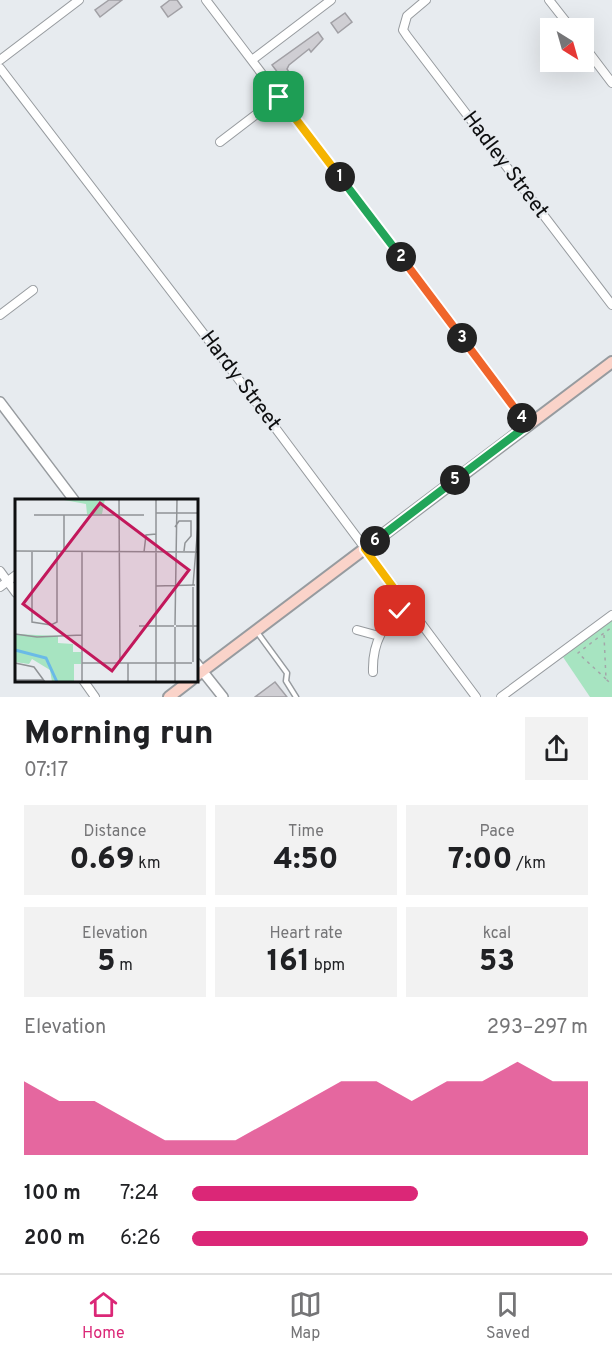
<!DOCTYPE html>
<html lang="en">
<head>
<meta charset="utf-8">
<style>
	:root { --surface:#fff; --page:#f2f2f2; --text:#202124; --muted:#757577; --line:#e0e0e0; --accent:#db2777 }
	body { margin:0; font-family:Overpass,sans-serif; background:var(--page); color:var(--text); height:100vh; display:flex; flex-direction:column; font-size:22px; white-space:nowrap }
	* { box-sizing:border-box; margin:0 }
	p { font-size:20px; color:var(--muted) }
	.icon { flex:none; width:33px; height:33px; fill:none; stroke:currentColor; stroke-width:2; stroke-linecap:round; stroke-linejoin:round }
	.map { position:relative; height:697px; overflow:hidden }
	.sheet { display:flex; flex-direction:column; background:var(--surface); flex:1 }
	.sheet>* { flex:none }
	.needle { width:39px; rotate:143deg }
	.fabs { position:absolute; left:540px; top:18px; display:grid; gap:12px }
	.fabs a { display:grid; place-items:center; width:54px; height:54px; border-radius:0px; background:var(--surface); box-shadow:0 6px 24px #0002; font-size:30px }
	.pin { position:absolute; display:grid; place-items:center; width:51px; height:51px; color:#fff; margin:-26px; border-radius:12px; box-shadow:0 3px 9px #0006 }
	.km { position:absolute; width:30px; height:30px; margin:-15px; border-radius:50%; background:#222; color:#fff; font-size:16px; line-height:30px; text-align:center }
	.round { display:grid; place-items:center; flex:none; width:63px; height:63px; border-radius:0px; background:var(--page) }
	.head { display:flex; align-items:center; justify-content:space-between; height:102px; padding:0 24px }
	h1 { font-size:33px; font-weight:800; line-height:45px }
	.metrics { display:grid; grid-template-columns:repeat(3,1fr); gap:9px; height:102px; padding:6px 24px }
	.metrics div { display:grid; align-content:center; border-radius:0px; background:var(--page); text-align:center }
	.metrics b { font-size:30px; font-weight:800 }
	.metrics small { font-size:16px; font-weight:400 }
	.metrics p { font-size:16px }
	.chart { height:168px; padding:12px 24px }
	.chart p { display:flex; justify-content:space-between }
	.chart svg { width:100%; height:108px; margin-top:6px; fill:var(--accent); opacity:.7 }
	ul { padding:0 24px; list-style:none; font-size:20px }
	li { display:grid; grid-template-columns:96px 72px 1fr; align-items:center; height:45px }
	li i { height:15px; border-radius:8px; background:var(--accent) }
	.menu { display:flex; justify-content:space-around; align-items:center; height:84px; border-top:2px solid var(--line); background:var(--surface); font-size:16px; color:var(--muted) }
	.menu a { display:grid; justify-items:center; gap:3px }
	.menu .on { color:var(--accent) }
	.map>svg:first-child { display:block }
</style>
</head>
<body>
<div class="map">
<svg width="612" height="697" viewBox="0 0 612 697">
	<rect width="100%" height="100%" fill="#e7ebef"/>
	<path fill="#a7e4c1" d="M612,620V697H590L563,657Z"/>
	<path fill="#cfced3" stroke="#a1a0a5" stroke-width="1.5" d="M109,0H122L100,17L95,10Z
		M170,0H177L182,7L168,17L161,7Z
		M345,13L352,22L338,33L331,23Z
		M318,32L323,39L311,52L309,49L289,65L287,69L289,72L281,77L272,65Z
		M275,682L287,697H255Z"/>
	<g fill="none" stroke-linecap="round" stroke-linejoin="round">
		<defs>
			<path id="service" d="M257,632L287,673L286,681L296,697"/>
			<path id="minor" d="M206,0L528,425
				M426,0L407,16L403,30L407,36L612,305
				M549,0L571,28
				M584,46L612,83
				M0,60L79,0
				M252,60L331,0
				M0,68L256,402L476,697
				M220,142L279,97
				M0,315L33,290
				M0,571L16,593
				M0,587L16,575
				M357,630L379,636
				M373,672C372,643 383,622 407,606
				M83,680L95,697
				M501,697L612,615"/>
			<path id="tertiary" d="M0,402L74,500
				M196,663L223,697"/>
			<path id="secondary" d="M196,676L612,362
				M169,697L191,680"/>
		</defs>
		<use href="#service" stroke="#979b9f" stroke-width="7"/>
		<use href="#minor" stroke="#979b9f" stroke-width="10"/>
		<use href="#tertiary" stroke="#979b9f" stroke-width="12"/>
		<use href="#secondary" stroke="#979b9f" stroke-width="14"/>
		<path stroke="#a3a6a9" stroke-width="1.5" stroke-dasharray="3 4.5" stroke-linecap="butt" d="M604,635L606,679L612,685
			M606,679L578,653L612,627"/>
		<use href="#service" stroke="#fff" stroke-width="4"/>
		<use href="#minor" stroke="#fff" stroke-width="8"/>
		<use href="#tertiary" stroke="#fff" stroke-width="9"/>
		<use href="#secondary" stroke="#fad3c9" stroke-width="10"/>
	</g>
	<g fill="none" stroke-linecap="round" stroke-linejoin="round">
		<defs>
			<path id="split-1" d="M279,97L340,177"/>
			<path id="split-2" d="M340,177L401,257"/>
			<path id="split-3" d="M401,257L462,338"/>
			<path id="split-4" d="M462,338L522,418"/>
			<path id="split-5" d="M455,480L528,425L522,418"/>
			<path id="split-6" d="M375,541L455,480"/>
			<path id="split-7" d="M375,541L365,549L407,606L400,611"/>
		</defs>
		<use href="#split-1" stroke="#fff" stroke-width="12"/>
		<use href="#split-2" stroke="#fff" stroke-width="12"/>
		<use href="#split-3" stroke="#fff" stroke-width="12"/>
		<use href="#split-4" stroke="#fff" stroke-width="12"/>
		<use href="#split-5" stroke="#fff" stroke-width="12"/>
		<use href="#split-6" stroke="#fff" stroke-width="12"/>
		<use href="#split-7" stroke="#fff" stroke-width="12"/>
		<use href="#split-1" stroke="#f5b400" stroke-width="8"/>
		<use href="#split-2" stroke="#22a559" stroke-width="8"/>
		<use href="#split-3" stroke="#f0652b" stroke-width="8"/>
		<use href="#split-4" stroke="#f0652b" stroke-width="8"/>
		<use href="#split-5" stroke="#22a559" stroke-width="8"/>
		<use href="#split-6" stroke="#22a559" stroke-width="8"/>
		<use href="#split-7" stroke="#f5b400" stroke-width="8"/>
	</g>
	<g text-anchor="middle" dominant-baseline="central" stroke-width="4.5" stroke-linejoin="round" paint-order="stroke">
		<g font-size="21" fill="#0e0f10" stroke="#e7ebef">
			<text transform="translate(505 165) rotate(53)">Hadley Street</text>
			<text transform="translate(240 381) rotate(53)">Hardy Street</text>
		</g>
	</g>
	<g transform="translate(15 499)">
		<rect width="183" height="183" fill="#e7ebef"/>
		<path d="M90,0L87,15H72L71,5L49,1ZM0,135L43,137V144L58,145V153H66V165H59V183H37L35,171L17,160L14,165L0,163Z" fill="#a7e4c1"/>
		<path fill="none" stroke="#6abae7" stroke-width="3" d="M0,151L31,159L42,183"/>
		<path fill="none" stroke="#909396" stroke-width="1.5" d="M104,0L105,164M141,0V183M141,14H183M19,16H129M49,16V53M160,28L164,22H176V37L170,44L169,52M0,52L183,53M17,53V123L36,126L42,123V53M67,53V183M129,53L131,36L141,35M178,86L183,26M141,87L180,86M160,126L162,0M124,127H159M161,127H183M0,135L22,138L67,136M178,163V88M0,164L19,168L30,183M67,164H177M0,181H29M113,183V164M160,183V128"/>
		<path fill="#c2185b" fill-opacity="0.15" stroke="#c2185b" stroke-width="3" d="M85,4L174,71L97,172L8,105Z"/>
		<rect width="183" height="183" fill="none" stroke="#0e0f10" stroke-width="3"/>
	</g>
</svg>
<div class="fabs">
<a><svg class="needle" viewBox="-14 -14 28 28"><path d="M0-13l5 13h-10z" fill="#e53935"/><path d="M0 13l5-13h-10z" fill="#757577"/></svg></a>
</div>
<div class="pin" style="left:279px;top:97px;background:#1e9e55"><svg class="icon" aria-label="arrive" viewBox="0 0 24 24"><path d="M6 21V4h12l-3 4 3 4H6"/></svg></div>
<div class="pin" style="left:400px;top:611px;background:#d93025"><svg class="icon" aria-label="check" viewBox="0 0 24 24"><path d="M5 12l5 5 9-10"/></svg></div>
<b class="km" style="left:340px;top:177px">1</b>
<b class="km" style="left:401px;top:257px">2</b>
<b class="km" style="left:462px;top:338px">3</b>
<b class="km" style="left:522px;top:418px">4</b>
<b class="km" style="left:455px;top:480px">5</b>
<b class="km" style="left:375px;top:541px">6</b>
</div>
<section class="sheet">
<div class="head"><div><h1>Morning run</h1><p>07:17</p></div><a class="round"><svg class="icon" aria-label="share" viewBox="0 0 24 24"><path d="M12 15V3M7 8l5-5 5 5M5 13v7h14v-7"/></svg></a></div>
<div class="metrics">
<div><p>Distance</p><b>0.69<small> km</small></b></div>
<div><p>Time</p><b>4:50</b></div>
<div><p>Pace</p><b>7:00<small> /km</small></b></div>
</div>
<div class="metrics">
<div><p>Elevation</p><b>5<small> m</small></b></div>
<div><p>Heart rate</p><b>161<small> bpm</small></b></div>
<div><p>kcal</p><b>53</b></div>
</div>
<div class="chart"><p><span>Elevation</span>293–297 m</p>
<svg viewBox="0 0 160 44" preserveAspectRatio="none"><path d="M0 44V14L10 22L20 22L30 30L40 38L50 38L60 38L70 30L80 22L90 14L100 14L110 22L120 14L130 14L140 6L150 14L160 14V44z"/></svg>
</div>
<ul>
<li><b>100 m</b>7:24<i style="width:57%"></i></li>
<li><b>200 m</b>6:26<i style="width:100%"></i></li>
</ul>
</section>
<nav class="menu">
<a class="on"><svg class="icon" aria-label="home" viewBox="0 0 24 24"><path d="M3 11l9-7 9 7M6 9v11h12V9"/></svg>Home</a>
<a><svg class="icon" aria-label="map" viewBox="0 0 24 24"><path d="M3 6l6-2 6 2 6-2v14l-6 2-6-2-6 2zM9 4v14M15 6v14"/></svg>Map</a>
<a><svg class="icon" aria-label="saved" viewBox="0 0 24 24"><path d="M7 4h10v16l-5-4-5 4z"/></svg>Saved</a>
</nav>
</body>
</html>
